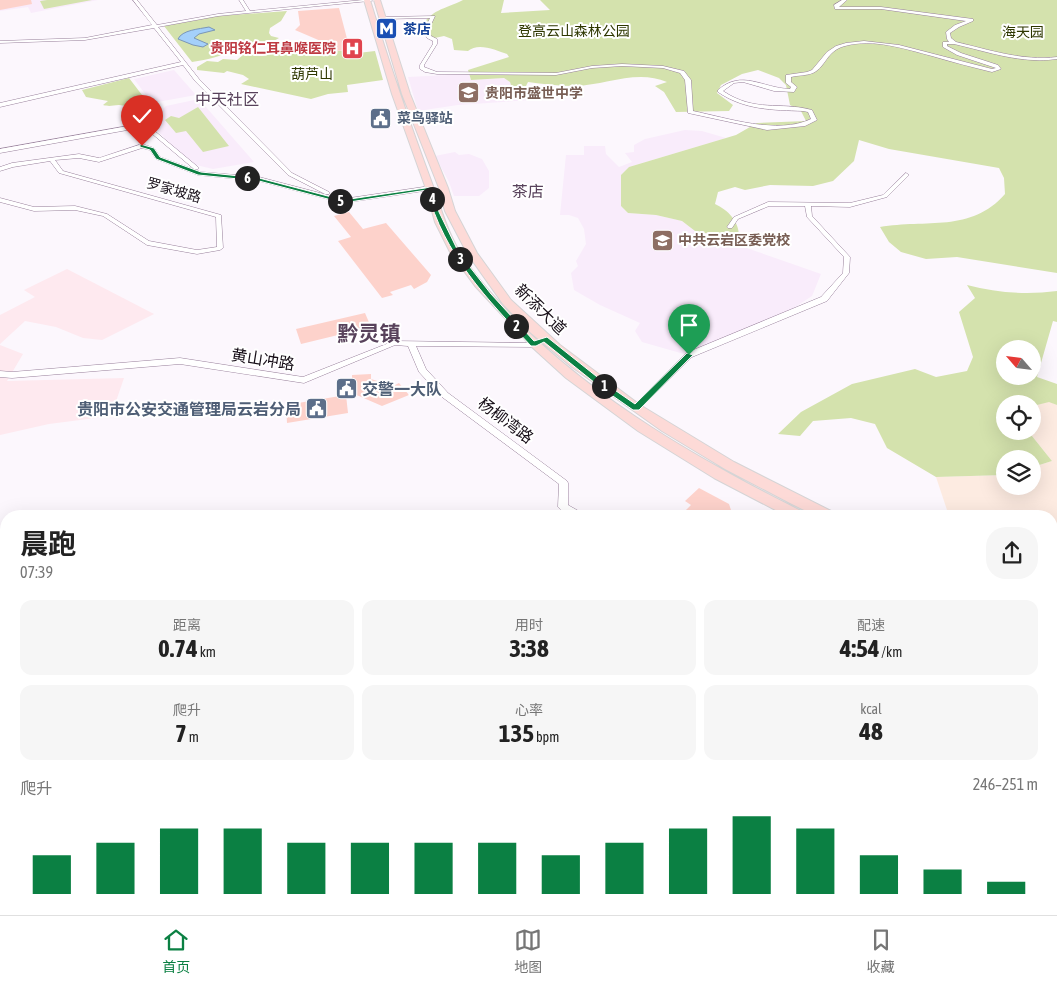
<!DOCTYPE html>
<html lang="zh">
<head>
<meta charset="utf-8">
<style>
	:root { --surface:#fff; --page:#f6f6f6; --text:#222; --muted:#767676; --line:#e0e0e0; --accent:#0b8043 }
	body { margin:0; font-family:"Asap Condensed","Noto Sans SC",sans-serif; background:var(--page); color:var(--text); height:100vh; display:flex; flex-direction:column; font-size:19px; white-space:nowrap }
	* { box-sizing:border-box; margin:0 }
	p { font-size:16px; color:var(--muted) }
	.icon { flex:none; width:28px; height:28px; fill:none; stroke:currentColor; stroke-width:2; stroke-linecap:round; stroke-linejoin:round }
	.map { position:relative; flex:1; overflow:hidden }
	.panel { position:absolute; left:0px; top:510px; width:1058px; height:405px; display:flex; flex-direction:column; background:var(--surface); border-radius:20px 20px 0 0; box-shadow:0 5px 20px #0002 }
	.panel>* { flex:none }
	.needle { width:32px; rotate:298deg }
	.buttons { position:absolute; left:996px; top:340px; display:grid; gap:10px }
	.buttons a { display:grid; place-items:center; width:45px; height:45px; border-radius:50%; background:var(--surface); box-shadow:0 5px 20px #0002; font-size:25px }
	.pin { position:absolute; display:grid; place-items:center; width:42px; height:42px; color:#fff; margin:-51px -21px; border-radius:50% 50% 50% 0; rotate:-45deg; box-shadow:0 0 5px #0007 }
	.pin .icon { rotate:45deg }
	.km { position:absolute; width:25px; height:25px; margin:-12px; border-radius:50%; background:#222; color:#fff; font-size:14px; line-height:25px; text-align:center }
	.round { display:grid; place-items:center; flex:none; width:52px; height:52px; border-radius:20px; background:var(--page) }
	.overview { display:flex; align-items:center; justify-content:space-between; height:85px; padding:0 20px }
	h1 { font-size:28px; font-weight:700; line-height:38px }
	.figures { display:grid; grid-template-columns:repeat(3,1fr); gap:8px; height:85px; padding:5px 20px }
	.figures div { display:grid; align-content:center; border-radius:12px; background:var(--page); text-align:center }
	.figures b { font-size:25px; font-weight:700 }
	.figures small { font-size:14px; font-weight:400 }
	.figures p { font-size:14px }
	.chart { height:140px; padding:10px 20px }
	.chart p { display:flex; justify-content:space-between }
	.chart svg { width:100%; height:90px; margin-top:5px; stroke:var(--accent); stroke-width:6 }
	.menu { display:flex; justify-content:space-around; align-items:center; height:70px; border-top:1px solid var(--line); background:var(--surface); font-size:14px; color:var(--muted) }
	.menu a { display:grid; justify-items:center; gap:2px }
	.menu .on { color:var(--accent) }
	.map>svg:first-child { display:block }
</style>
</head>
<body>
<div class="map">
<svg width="1057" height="915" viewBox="0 0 1057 915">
	<rect width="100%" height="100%" fill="#fcf7fd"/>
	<path fill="#f9ecfb" d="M0,0H98L31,13L28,7L0,11Z
		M174,70L196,95L152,103L134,79Z
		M469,74L471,80L504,78L510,82L513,91L529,94L530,100L458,105L418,111L408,77Z
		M199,99L254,162L213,169L192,164L149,123L166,106Z
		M685,130L702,131L726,138L629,167L621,175V206L628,213L656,215L682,221L695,231L721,236H739L738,245L821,274L812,296L786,313L684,354L642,342L635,331L640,323L600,305L574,290L571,273L578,266L576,261L586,244L584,229L578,218L569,215H560L566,155H584V146H605L606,154L619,167L632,162L625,153L634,152V145L645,139Z
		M455,152L459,155L469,154L482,159L489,171V188L479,196H454L449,182L435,156Z"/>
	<path fill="#fee9ef" d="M67,269L154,314L102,340L83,338L56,327L25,321L0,344V315L35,297L24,290Z
		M0,345L23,354L7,381L124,378L111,416L49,424L0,435Z"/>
	<path fill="#fdebe1" d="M1049,401L1057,405V573L1051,571V516H949L936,477L1005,475V486H1032L1033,467L1052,461L1028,431H1032L1033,406Z"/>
	<path fill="#d4e2ad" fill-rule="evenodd" d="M47,0H92L44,9L40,1Z
		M463,0H504L501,13L550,10L540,0H1057V273L957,257L926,259L901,252L889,242L880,227C926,219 971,233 1005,194L1004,178L999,168L889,149L859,140L854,161L833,181L813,186L770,185L745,190L735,187L718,192L715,204C728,210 739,221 739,236H721L695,231L682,221L656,215L628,213L621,206V175L629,167L736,135L757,123L806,121L801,111L790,105L786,85L779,78L758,70L742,74L721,85L717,93L733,105L729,111L676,112L664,92L655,86L667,82C637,69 606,85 575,86C559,86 543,84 528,82L523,92L513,91L510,82L504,78L471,80L468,70L509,57L507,54C496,50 478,42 468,51L454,50L452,39L444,36L430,39L419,31C431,8 444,10 463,0Z
		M287,11L281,21L270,28L269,33L271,36L279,38C266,46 252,46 238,50C222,55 208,60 192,62L164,26L218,16Z
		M291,47L292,51L331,47L333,51L356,50L358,53L375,51L383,80L347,85L348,92L328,94L311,99L241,84L249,79L243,75L227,71L224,73L197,70V67L207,61L218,62L223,59L237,60L244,54L262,56Z
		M129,78L152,108C134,112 134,106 119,105C112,105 111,107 103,105L108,101L86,97L82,90Z
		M198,107L229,146L203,152L186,131L176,133L165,120L171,116L179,118Z
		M967,285C997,293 1027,295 1057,291V322L1053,321L1037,377L1057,384V405L1049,402L1033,406L1032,404H1005V431H1028L1052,461L1033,467L1032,459H1005V475L936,477L887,448L875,424L851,418L813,421L800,436L778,434L801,412L852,384L915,369L936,377L967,371L973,357L959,312L975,298ZM1005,349H1032V376H1005Z"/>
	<path fill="#a4d0fb" stroke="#7a96b7" d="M209,27L215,30L199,34L194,38L208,44L203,47L193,45L178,39C182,30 199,29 209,27Z"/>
	<path fill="#fdd2cb" d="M0,0H31L32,4L0,10Z
		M339,8L350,50L333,51L330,45L295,30L300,25L298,11Z
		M349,212L363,229L386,223L431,275L427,282L414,289L411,285L390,292L393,295L382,298L338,241L351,237L334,216Z
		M365,313L371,327L301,344L296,329Z
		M371,374V379L393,386L399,383L409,395L382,406L352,393V375Z
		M346,395L348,413L287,423L286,405Z
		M699,488L729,504L733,516H680L691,505L685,501Z"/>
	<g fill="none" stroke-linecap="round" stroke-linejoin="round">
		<defs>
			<path id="street" d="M133,0H137L157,25L218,14L246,11L239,0H243L250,11L363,0H379L218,16L158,27L199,79L292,173L329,192V194H325L288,175L195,81L183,65L0,107V103L181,62L154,28L85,40L0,43V41L85,38L152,25Z
				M842,0H847L839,7H881L973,19V21L959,27L950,33L951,38L956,42C990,50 1022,61 1057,57V59C1021,64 989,52 954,44H947V46L961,53L998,65L1001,69L992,72C972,67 952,62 932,56C905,49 873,38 845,46C826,51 826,67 813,73C806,76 798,75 791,77V82L797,87L794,92L774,91L743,82L734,83L723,91C756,113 779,101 812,110L817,120L805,126L767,130L688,113L685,80L680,73L663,68L622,66L592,68L556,75L437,74L425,72L420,69V65L433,44V41L427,38L424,31L430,18L383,19L381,18L383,17L435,16L428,31L431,36L437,39V44L424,65V67L437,72L556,73L592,66L622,64L663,66L684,71L691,80L693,111C728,118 777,135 811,119L808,112L803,111C773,110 744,110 718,92V90C742,69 762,88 790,89L791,87L786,83V75L807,72L812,70L827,52L836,46L846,43L864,41L899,45L992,69L996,68L957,55L943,47V42H949L947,39L946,32L955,25L966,21L881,9H835L834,5Z
				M145,123L198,167V169H194L144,127L0,153V149Z
				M142,144L154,148L160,157L201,172L259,177L343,199L430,186L433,188L430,190L343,203L259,181L198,175L156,159L150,150L142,148L99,162L79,158L55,160L63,171L221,215L223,248L220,250L197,254L147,245L103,216L75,210L34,211L0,202V198L34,207L75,206L107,214L149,241L197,250L217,247L216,217L59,173L50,161L13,167L0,171V167L12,163L79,154L99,158Z
				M906,173L909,175L887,197L850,207L811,206L812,216L850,257L849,273L827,301L692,357L639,410H633L632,408L633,406L686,353L821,297L843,273L844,257L807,217L805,206H769L738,219L732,228H728L727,227L734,217L768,202L850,203L883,195Z
				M544,337H547L548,339L547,341L533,347L416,346L426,369L448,393L567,481L568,483V505L582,513L584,516C574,516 565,515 558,507L559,484L442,397L419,372L408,346L395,345L304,383L180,364L12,378L0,377V371L12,372L180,358L303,377L394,341L532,343Z
				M1051,770H1057V782H1051Z"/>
			<path id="primary" d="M364,0H370C389,63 410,124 433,186C441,208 446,229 458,249C474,276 497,300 518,322C601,404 700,460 803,512L805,516H787L714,478L638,431L566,378L533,348L475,286L450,252L435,222L425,186L392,94Z
				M374,0H380L410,94L448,188L455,211L477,253L511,300L560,345L640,405L734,462L833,512L835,516H816L790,503L725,469L662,431L572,367L531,333L503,304L467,253L445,211L439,188L402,94Z
				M1051,605L1057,607V619L1051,617Z
				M1051,621L1057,623V636L1051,634Z"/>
		</defs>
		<use href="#street" stroke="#98809b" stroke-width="1"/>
		<use href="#primary" stroke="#d5d4d5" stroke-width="2"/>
		<use href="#street" fill="#fff" fill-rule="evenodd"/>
		<use href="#primary" fill="#fddad7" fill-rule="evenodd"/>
	</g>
	<path fill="#0b8043" stroke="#fff" d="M140,144L154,148L160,157L201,172L259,178L343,200L432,187L439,212L459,253L491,294L534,341L547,337L606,384L635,404L687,353L693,355L639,410H633L600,387L544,342L536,346H531C487,299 444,255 427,190L343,203L259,181L198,175L156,159L150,150L140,147Z"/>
	<defs>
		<symbol id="metro-square" viewBox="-11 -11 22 22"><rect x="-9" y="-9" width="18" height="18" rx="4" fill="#1a4fb4" stroke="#fff"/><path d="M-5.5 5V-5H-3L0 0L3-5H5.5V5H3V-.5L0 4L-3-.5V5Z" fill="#fff"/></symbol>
		<symbol id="hospital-square" viewBox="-11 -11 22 22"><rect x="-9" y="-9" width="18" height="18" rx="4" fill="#e0444e" stroke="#fff"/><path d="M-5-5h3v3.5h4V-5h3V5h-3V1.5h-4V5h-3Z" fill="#fff"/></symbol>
		<symbol id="school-square" viewBox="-11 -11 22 22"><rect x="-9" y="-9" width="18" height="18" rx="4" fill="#8d6e63" stroke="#fff"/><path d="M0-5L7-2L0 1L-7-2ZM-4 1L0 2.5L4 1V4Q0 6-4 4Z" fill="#fff"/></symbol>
		<symbol id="civic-square" viewBox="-11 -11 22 22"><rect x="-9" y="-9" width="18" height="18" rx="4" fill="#5c6f8a" stroke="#fff"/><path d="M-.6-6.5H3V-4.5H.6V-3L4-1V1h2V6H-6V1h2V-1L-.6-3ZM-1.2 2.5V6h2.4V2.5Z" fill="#fff"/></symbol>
	</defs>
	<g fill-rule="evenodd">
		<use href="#metro-square" x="374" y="16" width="25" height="25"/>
		<use href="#hospital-square" x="340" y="36" width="25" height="25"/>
		<use href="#school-square" x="456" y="80" width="25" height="25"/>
		<use href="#civic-square" x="368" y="106" width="25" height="25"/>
		<use href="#school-square" x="650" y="228" width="25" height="25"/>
		<use href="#civic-square" x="334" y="376" width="25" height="25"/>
		<use href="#civic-square" x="304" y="396" width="25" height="25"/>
	</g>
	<g text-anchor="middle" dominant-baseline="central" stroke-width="4" stroke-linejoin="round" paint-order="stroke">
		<g font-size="14" font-weight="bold" fill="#164399" stroke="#fff" text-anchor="start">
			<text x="403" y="29">茶店</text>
		</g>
		<g font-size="14" fill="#2e3700" stroke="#fff">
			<text x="574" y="31">登高云山森林公园</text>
			<text x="1023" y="32">海天园</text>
			<text x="312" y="74">葫芦山</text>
		</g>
		<g font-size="14" font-weight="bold" fill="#be3a42" stroke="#fff" text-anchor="end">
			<text x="336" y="48">贵阳铭仁耳鼻喉医院</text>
		</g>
		<g font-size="14" font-weight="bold" fill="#785e54" stroke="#fff" text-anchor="start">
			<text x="485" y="93">贵阳市盛世中学</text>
			<text x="678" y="240">中共云岩区委党校</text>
		</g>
		<g font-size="14" font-weight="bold" fill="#4e5e75" stroke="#fff" text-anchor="start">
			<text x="397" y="118">菜鸟驿站</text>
		</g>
		<g font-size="14" fill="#170e18" stroke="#fff">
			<text transform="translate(174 190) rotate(16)">罗家坡路</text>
		</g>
		<g font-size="16" fill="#58425b" stroke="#fff">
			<text x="227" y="99">中天社区</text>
			<text x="528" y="191">茶店</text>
		</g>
		<g font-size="16" fill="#170e18" stroke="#fff">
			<text transform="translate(541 309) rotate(44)">新添大道</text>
			<text transform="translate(263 359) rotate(9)">黄山冲路</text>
			<text transform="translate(506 420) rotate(37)">杨柳湾路</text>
		</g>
		<g font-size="16" font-weight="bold" fill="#4e5e75" stroke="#fff" text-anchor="start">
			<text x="362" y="389">交警一大队</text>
			<text x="301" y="409" text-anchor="end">贵阳市公安交通管理局云岩分局</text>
		</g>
		<g font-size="21" font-weight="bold" fill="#58425b" stroke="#fff">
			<text x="369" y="333">黔灵镇</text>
		</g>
	</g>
</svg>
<div class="buttons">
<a><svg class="needle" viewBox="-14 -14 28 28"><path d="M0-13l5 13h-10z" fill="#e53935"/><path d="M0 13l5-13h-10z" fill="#767676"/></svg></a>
<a><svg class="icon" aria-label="locate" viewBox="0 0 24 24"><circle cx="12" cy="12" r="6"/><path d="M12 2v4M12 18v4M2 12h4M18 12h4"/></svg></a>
<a><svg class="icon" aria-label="layers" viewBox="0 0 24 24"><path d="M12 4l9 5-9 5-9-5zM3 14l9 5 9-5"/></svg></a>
</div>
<div class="pin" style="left:689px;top:355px;background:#1e9e55"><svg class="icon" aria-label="arrive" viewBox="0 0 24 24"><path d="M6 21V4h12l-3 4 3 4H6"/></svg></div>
<div class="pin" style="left:142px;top:146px;background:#d93025"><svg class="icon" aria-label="check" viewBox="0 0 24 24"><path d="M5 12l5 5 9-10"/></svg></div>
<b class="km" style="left:604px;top:386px">1</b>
<b class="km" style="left:516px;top:326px">2</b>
<b class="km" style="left:460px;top:259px">3</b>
<b class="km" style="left:432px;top:199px">4</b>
<b class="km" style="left:340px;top:201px">5</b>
<b class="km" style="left:247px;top:178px">6</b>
<section class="panel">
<div class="overview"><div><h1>晨跑</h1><p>07:39</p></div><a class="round"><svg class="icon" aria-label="share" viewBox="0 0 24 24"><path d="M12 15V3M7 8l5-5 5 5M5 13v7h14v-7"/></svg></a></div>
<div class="figures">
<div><p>距离</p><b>0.74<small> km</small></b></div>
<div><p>用时</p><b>3:38</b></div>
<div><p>配速</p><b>4:54<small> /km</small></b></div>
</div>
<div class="figures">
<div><p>爬升</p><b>7<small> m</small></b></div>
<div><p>心率</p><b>135<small> bpm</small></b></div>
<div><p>kcal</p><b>48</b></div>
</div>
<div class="chart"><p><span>爬升</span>246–251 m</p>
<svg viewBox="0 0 160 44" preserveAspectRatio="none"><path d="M5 44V25M15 44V19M25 44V12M35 44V12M45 44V19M55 44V19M65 44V19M75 44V19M85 44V25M95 44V19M105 44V12M115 44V6M125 44V12M135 44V25M145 44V32M155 44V38"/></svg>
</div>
</section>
</div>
<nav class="menu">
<a class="on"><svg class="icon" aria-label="home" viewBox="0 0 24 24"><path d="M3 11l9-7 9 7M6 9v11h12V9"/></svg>首页</a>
<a><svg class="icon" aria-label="map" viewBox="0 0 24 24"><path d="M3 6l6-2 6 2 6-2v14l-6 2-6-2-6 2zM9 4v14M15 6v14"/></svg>地图</a>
<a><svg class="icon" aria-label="saved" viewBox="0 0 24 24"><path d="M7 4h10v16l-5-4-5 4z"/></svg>收藏</a>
</nav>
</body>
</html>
